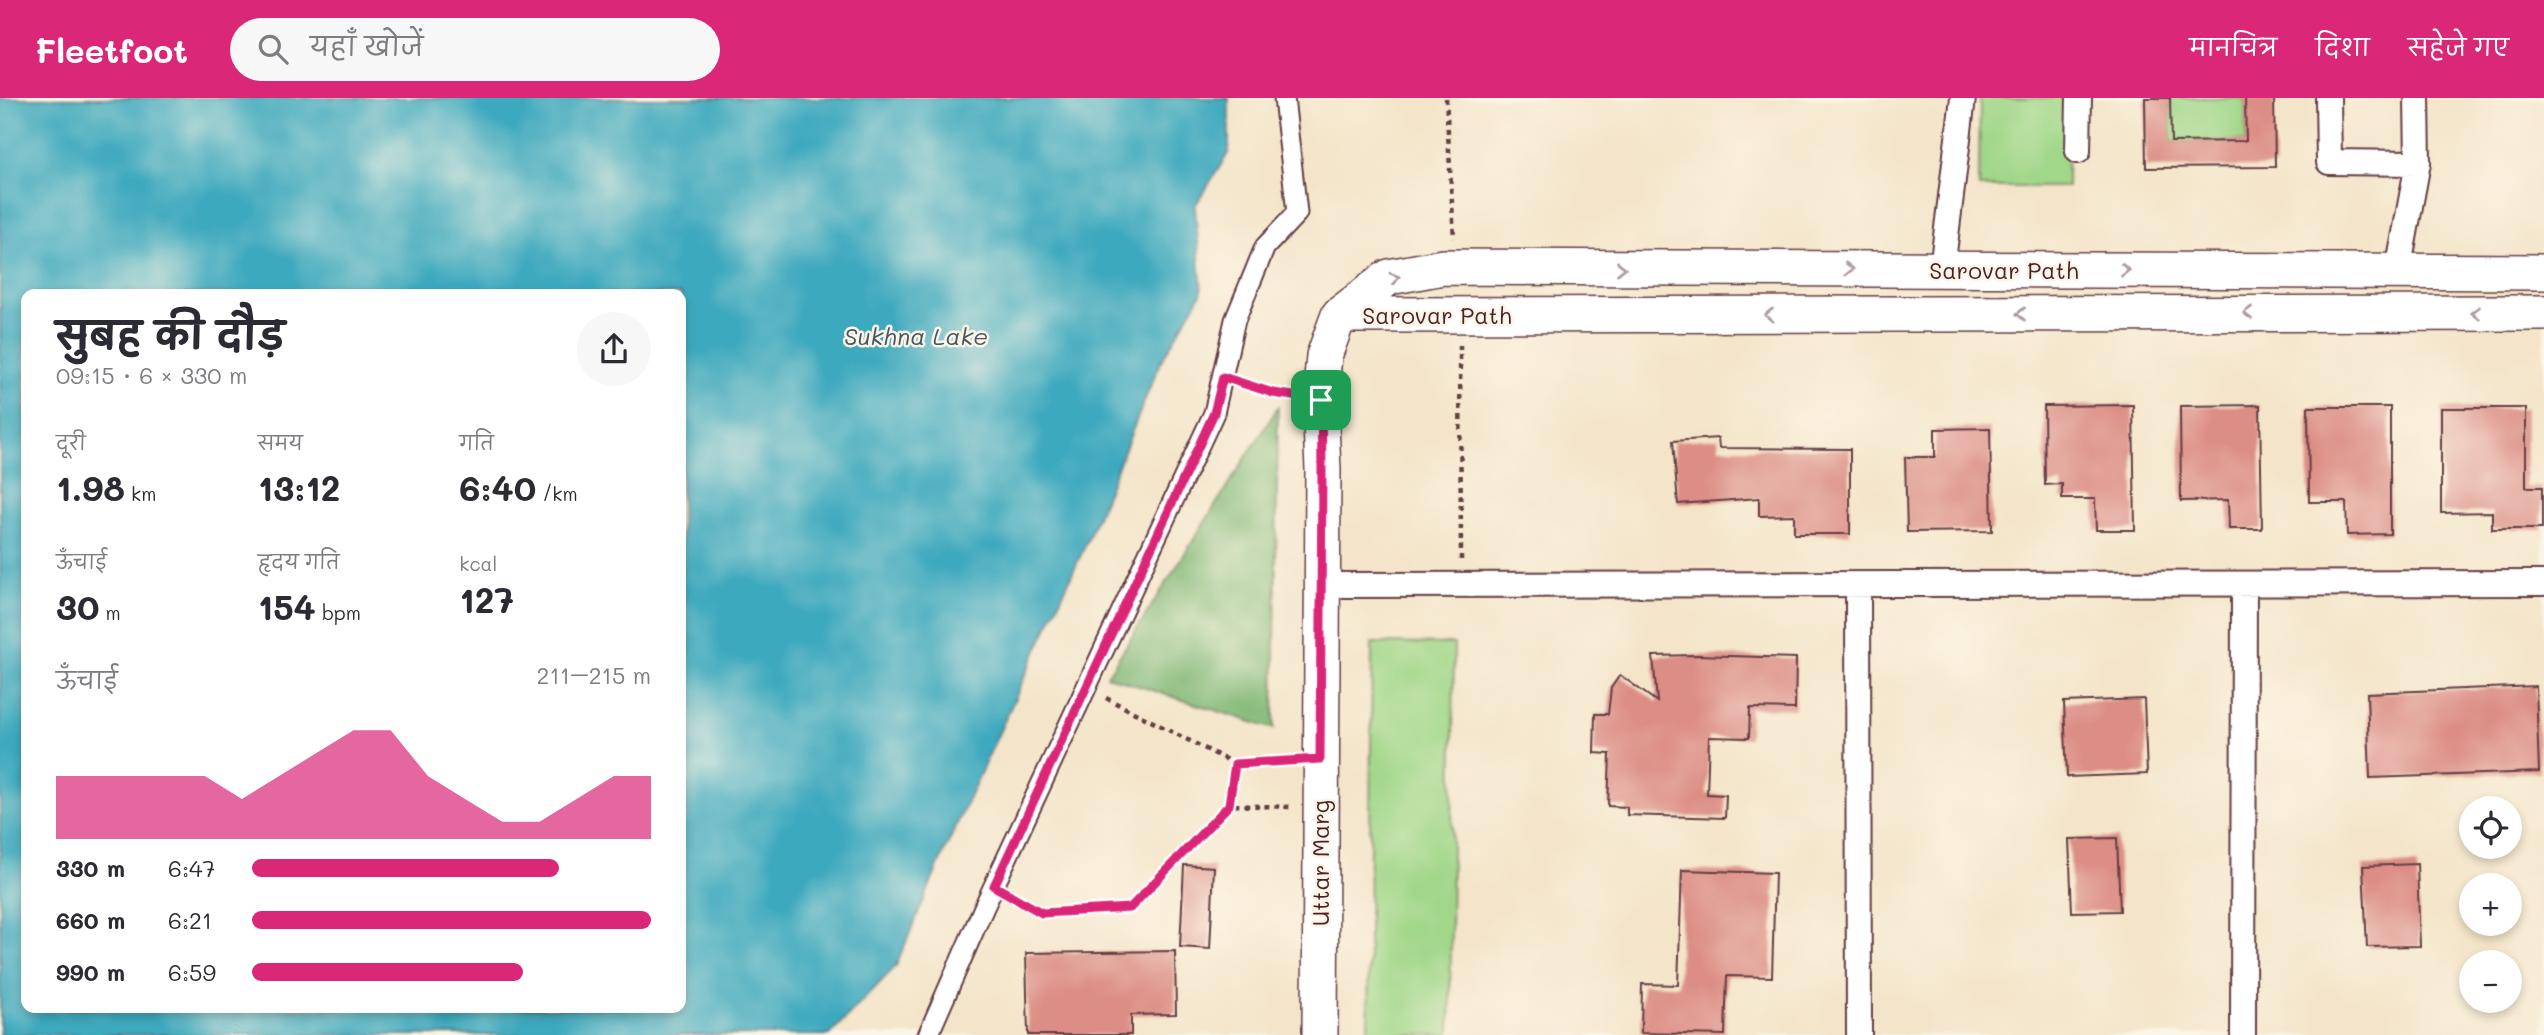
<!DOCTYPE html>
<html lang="hi">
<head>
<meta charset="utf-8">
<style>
	:root { --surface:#fff; --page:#f7f7f7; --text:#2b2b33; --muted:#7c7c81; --accent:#db2777 }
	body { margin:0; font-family:Mali,"Playpen Sans Deva",sans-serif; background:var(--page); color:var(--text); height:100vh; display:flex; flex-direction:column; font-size:26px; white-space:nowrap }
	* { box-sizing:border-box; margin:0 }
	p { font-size:23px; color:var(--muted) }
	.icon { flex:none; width:38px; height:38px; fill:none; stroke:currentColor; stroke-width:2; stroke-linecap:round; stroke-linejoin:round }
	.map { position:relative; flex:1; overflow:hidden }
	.drawer { position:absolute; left:21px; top:191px; width:665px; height:724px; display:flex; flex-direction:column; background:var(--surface); border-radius:14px; box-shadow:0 4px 10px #0003 }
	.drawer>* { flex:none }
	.fabs { position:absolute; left:2459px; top:698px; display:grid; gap:14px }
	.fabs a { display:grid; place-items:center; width:63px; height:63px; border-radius:50%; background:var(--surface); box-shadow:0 4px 10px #0003; font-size:35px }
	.pin { position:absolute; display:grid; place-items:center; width:60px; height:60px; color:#fff; margin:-30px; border-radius:14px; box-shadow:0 4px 10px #0006 }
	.round { display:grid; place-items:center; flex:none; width:74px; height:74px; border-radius:37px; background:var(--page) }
	.overview { display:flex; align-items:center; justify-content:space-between; height:119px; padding:0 35px }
	h1 { font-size:38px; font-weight:700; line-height:52px }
	.stats { display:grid; grid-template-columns:repeat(3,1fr); gap:10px; height:119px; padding:7px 35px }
	.stats div { display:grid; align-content:center }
	.stats b { font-size:35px; font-weight:700 }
	.stats small { font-size:19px; font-weight:400 }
	.stats p { font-size:19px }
	.chart { height:196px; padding:14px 35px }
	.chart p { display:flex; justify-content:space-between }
	.chart svg { width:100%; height:126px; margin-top:7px; fill:var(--accent); opacity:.7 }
	ul { padding:0 35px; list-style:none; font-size:23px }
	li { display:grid; grid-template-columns:112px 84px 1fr; align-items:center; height:52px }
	li i { height:18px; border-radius:9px; background:var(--accent) }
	header { display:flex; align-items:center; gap:42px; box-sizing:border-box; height:98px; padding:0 35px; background:var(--accent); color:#fff }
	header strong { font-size:33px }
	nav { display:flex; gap:38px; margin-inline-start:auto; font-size:24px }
	.search { width:490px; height:63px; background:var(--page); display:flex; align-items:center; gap:18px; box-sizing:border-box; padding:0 24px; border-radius:38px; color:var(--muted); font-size:26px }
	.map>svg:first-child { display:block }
</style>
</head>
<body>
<header>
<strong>Fleetfoot</strong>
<div class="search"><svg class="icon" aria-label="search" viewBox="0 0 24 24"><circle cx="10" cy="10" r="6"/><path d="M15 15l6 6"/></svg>यहाँ खोजें</div>
<nav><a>मानचित्र</a><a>दिशा</a><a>सहेजे गए</a></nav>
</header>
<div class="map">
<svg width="2544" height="937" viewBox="0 0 2544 937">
	<rect width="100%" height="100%" fill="#fcf5e5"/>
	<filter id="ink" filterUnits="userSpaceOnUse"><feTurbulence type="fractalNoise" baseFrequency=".0143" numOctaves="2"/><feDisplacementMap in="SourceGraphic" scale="14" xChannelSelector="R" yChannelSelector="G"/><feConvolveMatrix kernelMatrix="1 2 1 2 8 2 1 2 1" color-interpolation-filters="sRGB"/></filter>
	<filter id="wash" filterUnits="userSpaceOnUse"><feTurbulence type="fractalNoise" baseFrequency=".00686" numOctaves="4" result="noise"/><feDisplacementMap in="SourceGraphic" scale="28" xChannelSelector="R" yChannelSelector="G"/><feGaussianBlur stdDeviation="1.57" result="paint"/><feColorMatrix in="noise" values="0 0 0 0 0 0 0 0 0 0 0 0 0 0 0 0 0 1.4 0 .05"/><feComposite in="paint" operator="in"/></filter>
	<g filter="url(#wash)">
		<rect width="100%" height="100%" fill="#f4e5ca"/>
		<path fill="#a0d789" stroke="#757b5a" stroke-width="2" d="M1980,0H2068L2067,89H1979Z
			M2170,0H2245L2246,43L2171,44Z
			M1372,545L1454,546L1450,937H1368Z"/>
		<path fill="#80b875" stroke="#656c50" stroke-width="2" d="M1278,309L1274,631L1107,578Z"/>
		<path fill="#3ea9be" stroke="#446474" stroke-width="2" fill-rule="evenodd" d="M0,0H1229V54L1195,108L1202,194L1160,265L1085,448L945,752L896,868L830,937H0ZM26,196H681V910H26Z"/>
		<g id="blocks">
			<path fill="#dc8d85" d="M2145,0H2170L2171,44L2246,43L2245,0H2274L2275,69L2146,70Z
				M2133,307L2135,432H2096L2095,401H2062V386L2045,387L2044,308Z
				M2260,307L2262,431H2229L2228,402L2181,403L2180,308Z
				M2308,309H2390V436L2347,437L2346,404H2309Z
				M2441,310H2526V389H2542V431H2492V414L2441,415Z
				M1990,330L1992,433L1907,434L1905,359H1935V331Z
				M1718,340L1719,350L1850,351V436H1794V417L1759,418V400L1678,406L1673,343Z
				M1697,557L1796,560L1795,611L1750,610L1749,640L1709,639L1707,696L1726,697L1725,720L1627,717V709L1608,708L1610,656L1594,655L1595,616H1608L1611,590L1620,577L1657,604L1653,558Z
				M2536,588L2539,674L2370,680L2367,595Z
				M2144,601L2147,676L2067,679L2064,604Z
				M2117,740L2120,813L2072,814L2069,741Z
				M2417,766L2420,848L2367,849L2363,768Z
				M1184,767L1214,769L1210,851L1180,849Z
				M1682,772L1775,775L1772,879L1727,878L1725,937L1641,935L1642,886L1678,887Z
				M1175,853L1176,916L1131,917V937H1028L1026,855Z"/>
		</g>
	</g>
	<g filter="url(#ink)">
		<use href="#blocks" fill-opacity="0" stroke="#643d43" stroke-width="2"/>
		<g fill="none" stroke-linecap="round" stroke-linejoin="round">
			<defs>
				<path id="pedestrian" d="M928,937L985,807L1214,315L1235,222L1265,149L1297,115L1284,0"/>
				<path id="minor" d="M2328,0L2329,64L2418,65
					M2078,53L2079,0
					M1942,171L1963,0
					M2398,173L2418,65L2417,0
					M1321,487L2544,485
					M1858,487L1859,937
					M2243,937L2244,486"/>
				<path id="secondary" d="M1339,217L1389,179L1443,169L2544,174
					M1339,217L2544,215
					M1320,937L1323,372L1320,302L1324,258L1339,217"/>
			</defs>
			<use href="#pedestrian" stroke="#643d43" stroke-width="23"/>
			<use href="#minor" stroke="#643d43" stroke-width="28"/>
			<use href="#secondary" stroke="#643d43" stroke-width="38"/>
			<path stroke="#643d43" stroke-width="4.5" stroke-dasharray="5 5" stroke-linecap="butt" d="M1446,0L1454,140
				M1460,247L1461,462
				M1243,285L1288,297
				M1106,600L1235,666L1291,663
				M1229,707L1235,666
				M1013,798L1042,815L1130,810L1229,707L1291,709"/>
			<use href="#pedestrian" stroke="#fff" stroke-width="19"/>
			<use href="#minor" stroke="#fff" stroke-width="24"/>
			<use href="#secondary" stroke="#fff" stroke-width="35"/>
		</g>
		<defs><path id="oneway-chevron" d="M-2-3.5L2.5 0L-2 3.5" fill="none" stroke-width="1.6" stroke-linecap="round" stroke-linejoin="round" transform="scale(1.75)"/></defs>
		<g stroke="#ae9aa0">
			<use href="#oneway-chevron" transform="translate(1621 170)"/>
			<use href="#oneway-chevron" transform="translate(1849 171)"/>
			<use href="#oneway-chevron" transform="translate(2125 172)"/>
			<use href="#oneway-chevron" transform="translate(1395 180) rotate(-17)"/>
			<use href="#oneway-chevron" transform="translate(2248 215) rotate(180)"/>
			<use href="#oneway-chevron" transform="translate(2476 215) rotate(180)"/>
			<use href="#oneway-chevron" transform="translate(2021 216) rotate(180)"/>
			<use href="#oneway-chevron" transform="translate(1769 217) rotate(180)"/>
		</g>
	</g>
	<g fill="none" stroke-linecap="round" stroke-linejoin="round" filter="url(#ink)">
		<defs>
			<path id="route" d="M1223,279L1273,295L1321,302L1322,372L1320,661L1235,666L1229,707L1130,810L1042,815L994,788L1214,315Z"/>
		</defs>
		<use href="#route" stroke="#fff" stroke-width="14"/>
		<use href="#route" stroke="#db2777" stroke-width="9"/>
	</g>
	<g text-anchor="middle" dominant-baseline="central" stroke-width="5" stroke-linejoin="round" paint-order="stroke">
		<g font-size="23" fill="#4a1f2b" stroke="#fcf5e5">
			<text x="2004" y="172">Sarovar Path</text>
			<text x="1437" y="217">Sarovar Path</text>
			<text transform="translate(1320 765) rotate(-90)">Uttar Marg</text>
		</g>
		<g font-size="24" font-style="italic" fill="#455666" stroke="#fcf5e5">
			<text x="916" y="237">Sukhna Lake</text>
		</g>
	</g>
</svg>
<div class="fabs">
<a><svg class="icon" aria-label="locate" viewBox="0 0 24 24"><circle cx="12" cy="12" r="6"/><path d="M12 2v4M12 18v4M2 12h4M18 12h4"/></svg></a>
<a>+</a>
<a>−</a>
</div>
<div class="pin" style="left:1321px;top:302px;background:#1e9e55"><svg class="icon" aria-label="arrive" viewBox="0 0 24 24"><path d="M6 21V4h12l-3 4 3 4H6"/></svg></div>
<section class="drawer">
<div class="overview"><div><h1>सुबह की दौड़</h1><p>09:15 · 6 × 330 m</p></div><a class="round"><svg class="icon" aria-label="share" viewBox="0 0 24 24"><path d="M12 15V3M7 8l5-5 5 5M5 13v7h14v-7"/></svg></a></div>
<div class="stats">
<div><p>दूरी</p><b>1.98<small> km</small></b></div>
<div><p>समय</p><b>13:12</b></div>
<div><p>गति</p><b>6:40<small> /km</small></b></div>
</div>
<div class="stats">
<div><p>ऊँचाई</p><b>30<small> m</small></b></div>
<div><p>हृदय गति</p><b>154<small> bpm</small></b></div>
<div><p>kcal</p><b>127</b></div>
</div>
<div class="chart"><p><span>ऊँचाई</span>211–215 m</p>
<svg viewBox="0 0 160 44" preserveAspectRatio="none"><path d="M0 44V22L10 22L20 22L30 22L40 22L50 30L60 22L70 14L80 6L90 6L100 22L110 30L120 38L130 38L140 30L150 22L160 22V44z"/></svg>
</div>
<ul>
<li><b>330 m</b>6:47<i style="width:77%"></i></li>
<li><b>660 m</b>6:21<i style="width:100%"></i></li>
<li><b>990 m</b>6:59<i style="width:68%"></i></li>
</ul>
</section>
</div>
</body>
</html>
